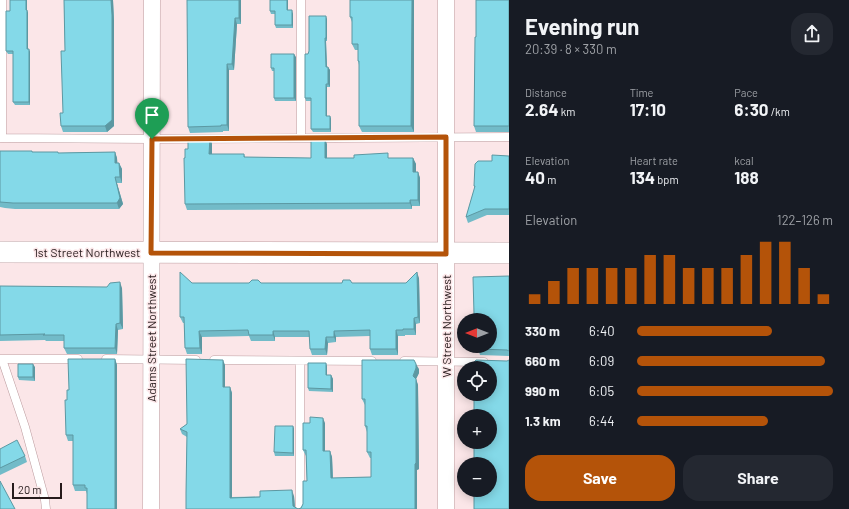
<!DOCTYPE html>
<html lang="en">
<head>
<meta charset="utf-8">
<style>
	:root { --surface:#171b24; --page:#242831; --text:#f1f3f6; --muted:#9ea1a6; --accent:#b45309 }
	body { margin:0; font-family:Barlow,sans-serif; background:var(--page); color:var(--text); height:100vh; display:flex; flex-direction:column; font-size:15px; white-space:nowrap }
	* { box-sizing:border-box; margin:0 }
	p { font-size:13px; color:var(--muted) }
	.icon { flex:none; width:22px; height:22px; fill:none; stroke:currentColor; stroke-width:2; stroke-linecap:round; stroke-linejoin:round }
	.map { position:relative; flex:1; overflow:hidden }
	.drawer { display:flex; flex-direction:column; background:var(--surface); width:340px }
	.drawer>* { flex:none }
	.needle { width:26px; rotate:270deg }
	.buttons { position:absolute; left:457px; top:313px; display:grid; gap:8px }
	.buttons a { display:grid; place-items:center; width:40px; height:40px; border-radius:50%; background:var(--surface); box-shadow:0 2px 10px #0003; font-size:20px }
	.scale { position:absolute; left:12px; bottom:10px; width:50px; box-sizing:border-box; padding-left:4px; border:2px solid #261a1b; border-top:0; font-size:11px; line-height:14px; white-space:nowrap; color:#261a1b; -webkit-text-stroke:3px #fbe6e8; paint-order:stroke }
	.pin { position:absolute; display:grid; place-items:center; width:34px; height:34px; color:#fff; margin:-41px -17px; border-radius:50% 50% 50% 0; rotate:-45deg; box-shadow:0 0 4px #0007 }
	.pin .icon { rotate:45deg }
	.round { display:grid; place-items:center; flex:none; width:42px; height:42px; border-radius:16px; background:var(--page) }
	.head { display:flex; align-items:center; justify-content:space-between; height:68px; padding:0 16px }
	h1 { font-size:22px; font-weight:700; line-height:30px }
	.metrics { display:grid; grid-template-columns:repeat(3,1fr); gap:6px; height:68px; padding:4px 16px }
	.metrics div { display:grid; align-content:center }
	.metrics b { font-size:17px; font-weight:700 }
	.metrics small { font-size:11px; font-weight:400 }
	.metrics p { font-size:11px }
	.chart { height:112px; padding:8px 16px }
	.chart p { display:flex; justify-content:space-between }
	.chart svg { width:100%; height:72px; margin-top:4px; stroke:var(--accent); stroke-width:6 }
	.primary-button { display:flex; gap:8px; margin-top:auto; padding:8px 16px }
	.primary-button a { flex:1; height:46px; border-radius:16px; background:var(--accent); color:#fff; font-size:16px; font-weight:700; line-height:46px; text-align:center }
	.primary-button a+a { background:var(--page); color:var(--text) }
	ul { padding:0 16px; list-style:none; font-size:13px }
	li { display:grid; grid-template-columns:64px 48px 1fr; align-items:center; height:30px }
	li i { height:10px; border-radius:5px; background:var(--accent) }
	main { display:flex; flex:1; min-height:0 }
	.map>svg:first-child { display:block }
</style>
</head>
<body>
<main>
<div class="map">
<svg width="509" height="509" viewBox="0 0 509 509">
	<rect width="100%" height="100%" fill="#fbe6e8"/>
	<g fill="none" stroke-linecap="round" stroke-linejoin="round">
		<defs>
			<path id="service" d="M0,138L151,139L509,137
				M2,138V0
				M301,138V0
				M0,359H78
				M2,359L25,427L45,500L46,509
				M106,359L196,360
				M214,360L372,361
				M404,361L484,362
				M300,509V361"/>
			<path id="minor" d="M446,0V509
				M151,509L152,0"/>
			<path id="tertiary" d="M0,252L509,253"/>
		</defs>
		<use href="#service" stroke="#bd9da0" stroke-width="9"/>
		<use href="#minor" stroke="#bd9da0" stroke-width="17"/>
		<use href="#tertiary" stroke="#bd9da0" stroke-width="22"/>
		<use href="#service" stroke="#fff" stroke-width="8"/>
		<use href="#minor" stroke="#fff" stroke-width="16"/>
		<use href="#tertiary" stroke="#fff" stroke-width="21"/>
	</g>
	<path fill="#72bbc8" d="M64,0H113L114,21V126L107,132H63L61,126L63,113L65,51Z
		M241,0V24H237L234,70H229V131H223V132L190,133L188,127Z
		M414,0V132H362L359,126V65L358,61V50H355L352,44V22L350,17Z
		M509,0V132H476L474,126L476,37Z
		M27,10L28,13V49L30,52V105H15L13,102V54H8L6,51L10,11Z
		M288,10L293,14V28H276L275,25V14H271L270,11Z
		M327,19V41H326L327,67H328L330,70V87H327V116H330L331,119V132H313L311,129V101H306L305,98L308,54Z
		M296,57V101H275L274,98V71H272L271,68Z
		M210,138L212,144V154H244L245,157L311,158L327,144V158H413L416,164V172H418L420,178V206H412V209L187,210L185,204V158L188,149Z
		M0,151L59,153L115,152L117,158V163H119L122,169V183H117L123,204L119,209H15L5,208L0,207Z
		M509,156V215H487L468,223L466,217L475,188L474,186L492,161Z
		M509,276V356L480,355L478,349L490,320H476L474,314Z
		M419,278L420,323L416,324V335H405V336H398V355H372L370,349V336L336,337V342L328,343L327,355H312L310,349V337H275V341H251L249,336L202,337V354H187L185,348L184,323H183L180,317L192,283H406Z
		M0,286L122,288L123,329L118,330L117,354H67L64,348V341H46L45,340L0,341Z
		M115,359L117,365V509L87,494L86,491H75L73,485V441H68L66,435L67,400L69,390Z
		M225,365V387H230L232,393V497L294,496L295,507L298,509L301,508L303,504L307,481L306,456L303,450L325,423V451H330L332,457L333,478L371,477V458H370L367,452V432L365,426V405L362,399L419,369V373L416,379L418,385L419,469L417,470V509H186L187,437L182,434L180,429L187,424Z
		M327,366V375H331L333,379V392L309,391L308,388Z
		M35,367V381L19,380L18,377Z
		M293,426L294,429V456H275L274,452Z
		M0,449L25,456L27,462L0,475Z"/>
	<path fill="#5c98a2" d="M26,0H27V13L26,10Z
		M111,0H113L114,21V126L107,132L105,126Z
		M239,0H241V24L239,18Z
		M287,0H288V14L287,10Z
		M412,0H414V132L411,126Z
		M27,10L28,13V52L27,49Z
		M292,10L293,14V28L292,25Z
		M326,16L327,19V41L326,38Z
		M235,18L237,24L234,70L232,64Z
		M325,38L326,41L327,70L326,67Z
		M29,49L30,52V105L29,102Z
		M294,54L296,57V101L294,98Z
		M227,64L229,70V131L227,125Z
		M328,67L330,70V87L328,84Z
		M326,84L327,87V119L326,116Z
		M330,116L331,119V132L330,129Z
		M210,138L212,144V160L209,154Z
		M325,138L327,144V164L325,158Z
		M115,152L117,158L118,169L115,163Z
		M413,158L416,164V178L413,172Z
		M119,163L122,169V183L120,177Z
		M418,172L420,178V206L418,200Z
		M115,177L123,204L119,209L117,203Z
		M410,200L412,206V209L410,203Z
		M417,272L419,278L420,323L418,317Z
		M120,282L122,288L123,329L120,323Z
		M414,318L416,324V335L414,329Z
		M116,324L118,330L117,354L115,348Z
		M396,330L398,336V355L396,349Z
		M199,331L202,337V354L200,348Z
		M273,331L275,337V341L273,335Z
		M334,331L336,337V342L334,337Z
		M326,337L328,343L327,355L325,349Z
		M115,359L117,365V509H115Z
		M223,360L225,365V393L223,387Z
		M326,363L327,366V379L326,375Z
		M33,364L35,367V381L33,377Z
		M416,364L419,369V373L416,379L418,385L419,469L417,470V509H415L413,376Z
		M331,375L333,379V392L331,389Z
		M230,387L232,393V503L230,498Z
		M323,418L325,423V457L323,451Z
		M293,426L294,429V456L293,453Z
		M330,451L332,457L333,483L331,478Z
		M292,490L294,496L295,509L293,506Z"/>
	<path fill="#84d9e8" stroke="#5c98a2" d="M10,0H26V10H27V49H29V102H13V51H6V11H10Z
		M64,0H111L112,15V120L105,126H61L60,113H63L61,51H65Z
		M187,0H239V18H235L232,64H227V125H221V126L188,127Z
		M270,0H287V10H292V25H275V11H270Z
		M350,0H412L411,126H359V61H358V44H352V17H350Z
		M476,0H509V126H474L475,37H476Z
		M309,16H326V38H325L326,67H328V84H326V116H330V129H311V98H305V54H308L309,51Z
		M271,54H294V98H274V68H271Z
		M188,138H210L209,154H244V157L311,158V138H325V158H354V155L388,153V158H413V172H418V200H410V203L185,204L184,158H185V149H188Z
		M0,151H32V152H58V153L115,152V163H119L120,177H115L120,198L117,203H13L0,202Z
		M492,155L509,156V209H485L466,217L475,186H474L475,164L478,161H492Z
		M180,272L192,283H249L252,280H258L261,283H342L343,280H350L352,283H406L417,272L418,317L414,318V329H403V330H396V349H370V330L334,331V337H326L325,349H310L309,331H273V335H249L248,330L199,331L200,348H185L184,317H180Z
		M509,276V351L507,350L478,349V346H490V320H477V314H474L473,277Z
		M120,282V323L116,324L115,348H64V335H43L45,334L0,335V286L107,287L110,283Z
		M68,359H115V509H87V488H85V485H73V435H66L65,400H67V390H69Z
		M186,359L223,360V387H230V498L260,497V491L292,490L293,506L298,509L301,508L303,504V481H307L306,450H303V423H310V417L323,418V451H330L331,478L371,477V452H367V426H365V399H362V360H414L416,364V368L413,376L416,379V463L415,464V509H186V493L187,432L180,429L187,424Z
		M476,360L507,361L509,360V509H474V490H490V464H474V442H490V416H474V394H490V368H474V362Z
		M308,363H326V375H331V389L308,388Z
		M18,364H33V377H18Z
		M275,426H293V453L274,452Z
		M17,440L25,456L0,468V449Z
		M0,481L15,509H0Z"/>
	<g fill="none" stroke-linecap="round" stroke-linejoin="round">
		<defs>
			<path id="route" d="M446,137V254L151,253L152,139Z"/>
		</defs>
		<use href="#route" stroke="#fff" stroke-width="8"/>
		<use href="#route" stroke="#b45309" stroke-width="5"/>
	</g>
	<g text-anchor="middle" dominant-baseline="central" stroke-width="3" stroke-linejoin="round" paint-order="stroke">
		<g font-size="12" fill="#261a1b" stroke="#fbe6e8">
			<text x="87" y="252">1st Street Northwest</text>
			<text transform="translate(446 326) rotate(-90)">W Street Northwest</text>
			<text transform="translate(151 338) rotate(-90)">Adams Street Northwest</text>
		</g>
	</g>
</svg>
<div class="buttons">
<a><svg class="needle" viewBox="-14 -14 28 28"><path d="M0-13l5 13h-10z" fill="#e53935"/><path d="M0 13l5-13h-10z" fill="#9ea1a6"/></svg></a>
<a><svg class="icon" aria-label="locate" viewBox="0 0 24 24"><circle cx="12" cy="12" r="6"/><path d="M12 2v4M12 18v4M2 12h4M18 12h4"/></svg></a>
<a>+</a>
<a>−</a>
</div>
<div class="scale">20 m</div>
<div class="pin" style="left:152px;top:139px;background:#1e9e55"><svg class="icon" aria-label="arrive" viewBox="0 0 24 24"><path d="M6 21V4h12l-3 4 3 4H6"/></svg></div>
</div>
<section class="drawer">
<div class="head"><div><h1>Evening run</h1><p>20:39 · 8 × 330 m</p></div><a class="round"><svg class="icon" aria-label="share" viewBox="0 0 24 24"><path d="M12 15V3M7 8l5-5 5 5M5 13v7h14v-7"/></svg></a></div>
<div class="metrics">
<div><p>Distance</p><b>2.64<small> km</small></b></div>
<div><p>Time</p><b>17:10</b></div>
<div><p>Pace</p><b>6:30<small> /km</small></b></div>
</div>
<div class="metrics">
<div><p>Elevation</p><b>40<small> m</small></b></div>
<div><p>Heart rate</p><b>134<small> bpm</small></b></div>
<div><p>kcal</p><b>188</b></div>
</div>
<div class="chart"><p><span>Elevation</span>122–126 m</p>
<svg viewBox="0 0 160 44" preserveAspectRatio="none"><path d="M5 44V38M15 44V30M25 44V22M35 44V22M45 44V22M55 44V22M65 44V14M75 44V14M85 44V22M95 44V22M105 44V22M115 44V14M125 44V6M135 44V6M145 44V22M155 44V38"/></svg>
</div>
<ul>
<li><b>330 m</b>6:40<i style="width:69%"></i></li>
<li><b>660 m</b>6:09<i style="width:96%"></i></li>
<li><b>990 m</b>6:05<i style="width:100%"></i></li>
<li><b>1.3 km</b>6:44<i style="width:67%"></i></li>
</ul>
<div class="primary-button"><a>Save</a><a>Share</a></div>
</section>
</main>
</body>
</html>
